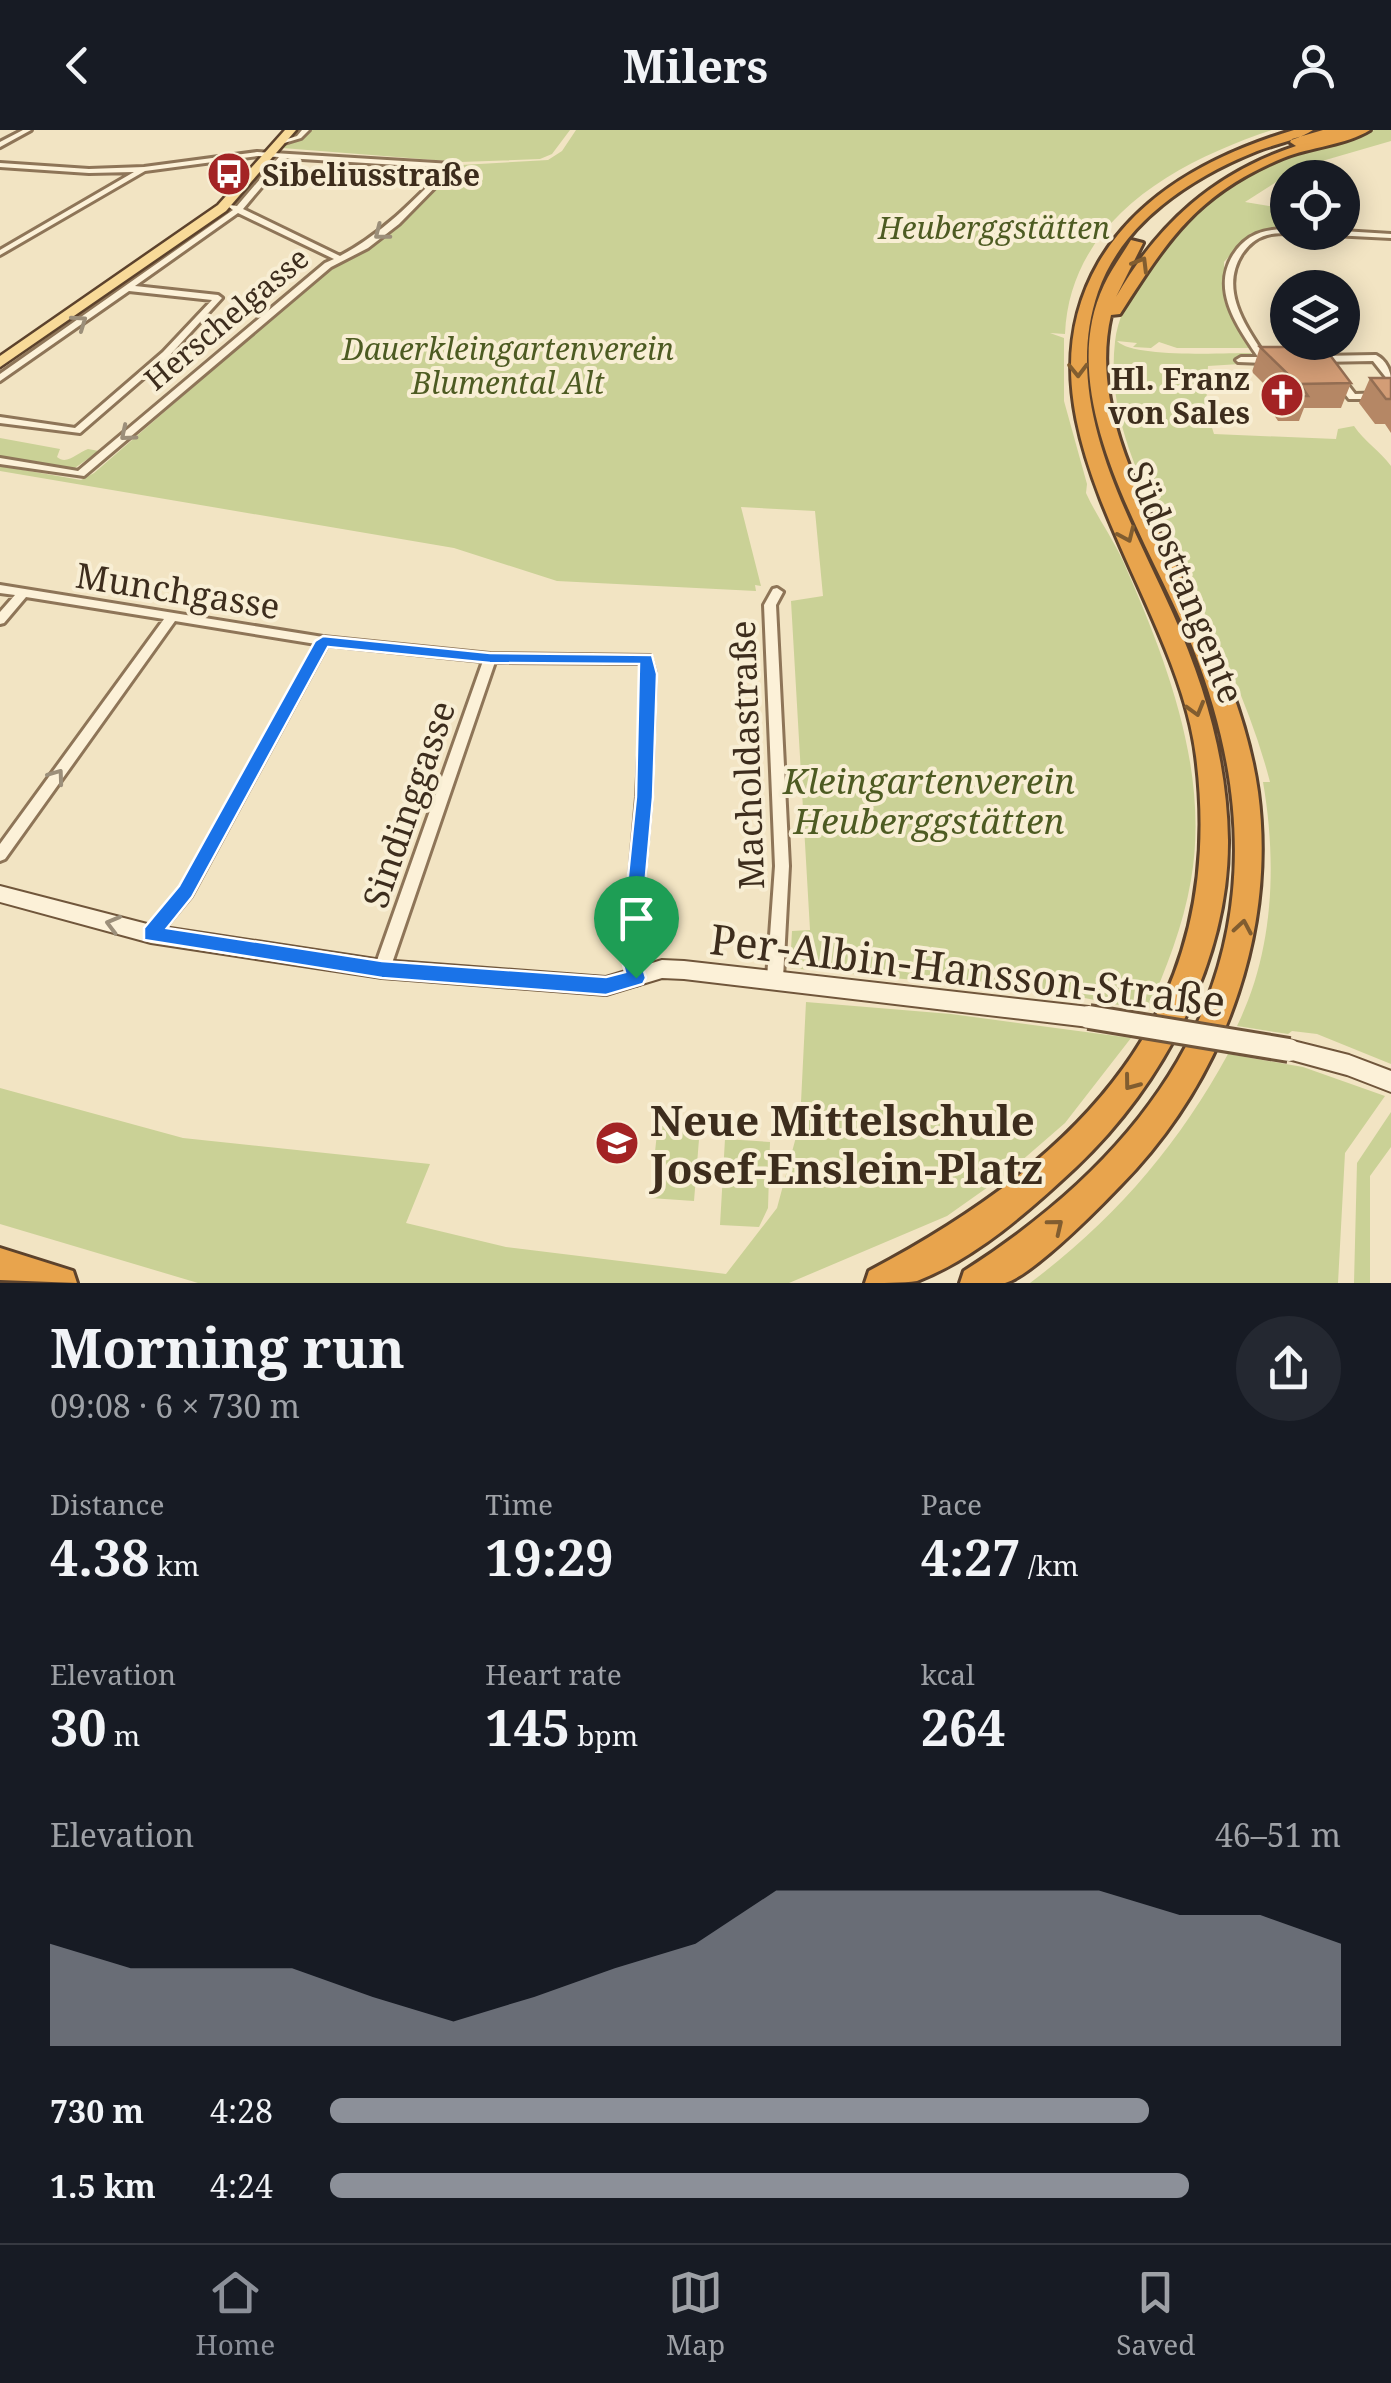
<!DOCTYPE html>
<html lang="en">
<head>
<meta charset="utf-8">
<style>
	:root { --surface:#171b24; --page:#242831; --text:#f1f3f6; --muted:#9ea1a6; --line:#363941; --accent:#8c9099 }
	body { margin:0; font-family:"Noto Serif",serif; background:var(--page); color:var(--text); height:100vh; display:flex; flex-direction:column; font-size:38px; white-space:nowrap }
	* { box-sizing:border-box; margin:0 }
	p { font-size:32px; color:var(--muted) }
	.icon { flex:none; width:55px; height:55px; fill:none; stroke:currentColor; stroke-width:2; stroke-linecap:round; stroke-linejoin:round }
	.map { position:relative; height:1153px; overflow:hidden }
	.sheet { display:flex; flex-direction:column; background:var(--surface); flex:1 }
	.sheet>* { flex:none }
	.controls { position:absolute; left:1270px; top:30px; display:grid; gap:20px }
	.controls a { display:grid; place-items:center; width:90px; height:90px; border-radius:50%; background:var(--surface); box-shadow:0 5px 25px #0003; font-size:50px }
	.pin { position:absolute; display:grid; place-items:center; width:85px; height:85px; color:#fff; margin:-102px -42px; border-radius:50% 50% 50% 0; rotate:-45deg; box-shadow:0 0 10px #0007 }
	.pin .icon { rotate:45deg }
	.round { display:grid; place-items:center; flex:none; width:105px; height:105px; border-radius:52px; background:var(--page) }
	.head { display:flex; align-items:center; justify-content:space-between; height:170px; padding:0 50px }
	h1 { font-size:55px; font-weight:700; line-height:75px }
	.metrics { display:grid; grid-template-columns:repeat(3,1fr); gap:15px; height:170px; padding:10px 50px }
	.metrics div { display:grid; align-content:center }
	.metrics b { font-size:50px; font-weight:700 }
	.metrics small { font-size:28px; font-weight:400 }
	.metrics p { font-size:28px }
	.chart { height:280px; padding:20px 50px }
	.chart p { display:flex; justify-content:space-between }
	.chart svg { width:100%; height:180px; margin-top:10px; fill:var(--accent); opacity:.7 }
	ul { padding:0 50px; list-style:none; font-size:32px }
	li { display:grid; grid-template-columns:160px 120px 1fr; align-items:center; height:75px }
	li i { height:25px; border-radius:12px; background:var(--accent) }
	header { display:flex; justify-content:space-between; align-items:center; height:130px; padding:0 50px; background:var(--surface); font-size:45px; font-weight:700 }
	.tabs { display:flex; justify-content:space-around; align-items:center; height:140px; border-top:2px solid var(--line); background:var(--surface); font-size:28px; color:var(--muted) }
	.tabs a { display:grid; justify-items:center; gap:5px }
	.tabs .selected { color:var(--accent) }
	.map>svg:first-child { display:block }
</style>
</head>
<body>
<header><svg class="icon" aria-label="back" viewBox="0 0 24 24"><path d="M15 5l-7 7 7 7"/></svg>Milers<svg class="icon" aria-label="person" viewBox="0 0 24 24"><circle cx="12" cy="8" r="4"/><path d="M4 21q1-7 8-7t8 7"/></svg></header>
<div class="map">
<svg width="1391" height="1153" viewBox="0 0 1391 1153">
	<rect width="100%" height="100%" fill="#f2e4c3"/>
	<path fill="#cad196" d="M312,0H570L552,24L540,29L460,32L282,18C290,8 303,10 312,0Z
		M576,0H1272C1175,32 1070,90 1065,204L1050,203L1064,208V271L1087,354L1086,363C1097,387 1112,407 1123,431C1166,529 1210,641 1191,750C1183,797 1166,838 1148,881L1070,865L790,838L792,801L810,800L791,471L823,466L815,381L741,377L761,456L755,455L756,461L557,451L454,418L0,341V336L81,350L94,343L334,135L386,106L461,35L548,30L562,21Z
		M1374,0H1391V11L1298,38L1245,72L1288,79L1287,99L1251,103L1224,132V170L1250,218H1177L1159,212L1151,218L1133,217L1137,213L1117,211C1133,228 1223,223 1251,223L1252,227L1236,228L1240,234L1208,236L1206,279L1214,304L1336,309L1338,299L1354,296C1365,312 1379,320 1391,336V934L1317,904L1292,901L1288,904L1237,896C1274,821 1277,733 1263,652H1270C1252,582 1219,513 1188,448C1153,374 1105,297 1115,212C1117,190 1129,168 1138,148C1181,58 1285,23 1374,0Z
		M0,308L60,319L57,327C67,336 78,322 88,319L99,321L72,340L0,328Z
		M806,872L951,884L1131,908L1065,993L1005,1045L947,1086L789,1153H198L0,1094V958L183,1008L430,1034L406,1093L506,1117L726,1144L777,1078L800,992Z
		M1228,924L1303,937L1385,966L1345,1023L1338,1153H1030C1114,1090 1178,1016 1228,924Z
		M1391,982V1017L1370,1046V1153H1354L1357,1033Z
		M658,994L700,997L694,1071L650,1068Z
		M725,1009L770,1012L768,1078L759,1097L720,1095Z"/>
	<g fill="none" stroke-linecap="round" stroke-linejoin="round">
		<defs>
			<path id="street" d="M23,0H31L0,17V12Z
				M302,0H309L301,8L281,14L278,12L297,6Z
				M257,22L452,34L456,36L399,94L368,118L331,137L84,346L0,334V328L78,341L325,133L334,129L238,83L135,156L218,165L222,168L169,226L80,303L0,293V287L75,298L163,222L212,170L129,161L0,251V244L233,80L229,77L230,75L237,76L279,27L257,26L145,41L0,125V120L134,42L89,43L0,37V33L89,39L144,37ZM286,28L446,38C413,71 382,104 340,126L243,79Z
				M1288,99V102L1291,103C1283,103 1274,103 1267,105C1256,108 1248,115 1242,124C1219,160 1246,197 1266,227L1273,229L1264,233L1238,232L1236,230L1241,227H1258C1238,197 1211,161 1233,125C1246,104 1264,99 1288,99Z
				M1342,101L1391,104V108L1313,104L1309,102Z
				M1376,225C1386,230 1391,241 1391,251L1388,250L1373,231L1318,232L1313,229L1318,226Z
				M1338,245L1341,246L1355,264L1391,263V269H1349L1333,248Z
				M0,455L323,507L490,524L650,526L655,543L651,667L637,824L644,848L641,853L636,855L631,853L623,824L637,667L643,543L641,533L495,532L390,839L387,844L382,845L377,844L374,839L483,531L327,515L191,766L156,808L151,810L146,808L144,804L146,800L181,758L316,514L175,491L5,729L0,731V714L164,489L26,467L4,493L0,494V482L15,465L0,463Z
				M777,458L783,462L776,475L789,736L783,848L780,853L775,855L770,853L767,848L775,736L764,475L773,459Z"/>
			<path id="secondary" d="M0,756L151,795L382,830L606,847L662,830L684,831L1089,877L1097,880L1100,887L1097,894L1089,897L684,849L662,848L606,865L382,848L151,813L0,772Z
				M1289,910L1349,925L1391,941V962L1347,945L1281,927L1278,920L1281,913Z"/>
			<path id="primary" d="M285,0H296L226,81L0,237V226L218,75Z"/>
			<path id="highway" d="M1294,0H1313C1298,10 1275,14 1257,21C1192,47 1122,92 1098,162C1060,273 1129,385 1173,484C1205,556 1227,631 1228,710C1229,831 1162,956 1076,1037C1030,1080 976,1128 917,1151C903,1153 880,1153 865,1153L869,1141C1079,1030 1229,882 1196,626C1176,465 1005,294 1099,132C1141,61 1217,23 1294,0Z
				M1323,0H1370C1346,15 1310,17 1283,28C1197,64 1168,109 1120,184L1111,185C1089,279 1146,375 1186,456C1218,521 1248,590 1258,662C1276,798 1227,938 1136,1039C1112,1065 1036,1144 1005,1153C992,1153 973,1153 960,1153L964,1141C1197,992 1299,786 1193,518C1152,416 1050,269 1104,155C1111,140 1122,125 1131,110L1143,113L1116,167C1158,94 1214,43 1296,16L1290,12L1292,9Z
				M0,1118L73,1141L77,1153L0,1150Z"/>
		</defs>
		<use href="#street" stroke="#8e7558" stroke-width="6"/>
		<use href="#secondary" stroke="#70563b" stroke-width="4"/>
		<use href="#primary" stroke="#5c422c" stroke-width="5"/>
		<use href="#highway" stroke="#5c422c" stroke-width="6"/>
		<use href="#street" fill="#fcf1d8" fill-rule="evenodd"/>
		<use href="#secondary" fill="#fcf1d8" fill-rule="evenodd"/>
		<use href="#primary" fill="#f8da98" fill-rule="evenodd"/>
		<use href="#highway" fill="#e8a44d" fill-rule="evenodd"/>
		<defs>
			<path id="secondary-bridge" d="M1089,887L1289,920"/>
		</defs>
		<use href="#secondary-bridge" stroke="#70563b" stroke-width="28" stroke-linecap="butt"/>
		<use href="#secondary-bridge" stroke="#fcf1d8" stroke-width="22"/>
	</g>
	<path fill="#b58765" d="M1260,217L1351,253L1341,278H1304L1299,291H1278L1266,273L1271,261L1252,242Z
		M1370,248H1391V303L1385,294H1375L1359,273Z"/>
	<path fill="#d39d76" stroke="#946e53" stroke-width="2.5" d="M1260,217H1324L1351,253L1300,254L1308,266H1288L1276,248H1292Z
		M1370,248H1391V269H1386Z"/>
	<defs><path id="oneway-chevron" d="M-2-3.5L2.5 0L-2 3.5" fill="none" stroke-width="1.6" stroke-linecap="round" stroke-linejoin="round" transform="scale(2.5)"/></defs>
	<g stroke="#9c8f7a">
		<use href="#oneway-chevron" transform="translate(381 103) rotate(142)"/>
		<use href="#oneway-chevron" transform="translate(80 192) rotate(-35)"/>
		<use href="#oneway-chevron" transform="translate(127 304) rotate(140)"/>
		<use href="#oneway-chevron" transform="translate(57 646) rotate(-54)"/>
		<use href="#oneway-chevron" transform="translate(113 794) rotate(-165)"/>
	</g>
	<g stroke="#815d30">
		<use href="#oneway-chevron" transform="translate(1141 134) rotate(-59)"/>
		<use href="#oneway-chevron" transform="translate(1078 240) rotate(89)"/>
		<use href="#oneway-chevron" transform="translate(1127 405) rotate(66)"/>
		<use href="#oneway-chevron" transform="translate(1196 579) rotate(74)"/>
		<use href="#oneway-chevron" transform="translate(1243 797) rotate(-80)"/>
		<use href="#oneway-chevron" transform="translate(1131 953) rotate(127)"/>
		<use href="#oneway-chevron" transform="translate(1056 1096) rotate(-39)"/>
	</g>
	<path fill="#1a73e8" stroke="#fff" stroke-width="2.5" fill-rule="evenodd" d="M323,506L490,523L652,525L657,544L653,667L639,824L646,848L643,854L606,865L382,848L144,810V798L179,756L315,511ZM328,517L490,533L639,534L636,667L620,824L625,842L606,847L382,831L167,798L192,767Z"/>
	<defs>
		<symbol id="bus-disc" viewBox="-11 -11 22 22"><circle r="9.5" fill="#a32324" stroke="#f8eed4"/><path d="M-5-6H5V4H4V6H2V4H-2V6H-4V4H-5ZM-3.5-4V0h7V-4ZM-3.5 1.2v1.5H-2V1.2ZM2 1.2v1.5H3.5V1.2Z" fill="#fff"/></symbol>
		<symbol id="church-disc" viewBox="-11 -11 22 22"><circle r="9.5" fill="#a32324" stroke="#f8eed4"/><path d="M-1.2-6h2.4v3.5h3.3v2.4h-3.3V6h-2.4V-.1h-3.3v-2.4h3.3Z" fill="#fff"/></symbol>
		<symbol id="school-disc" viewBox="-11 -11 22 22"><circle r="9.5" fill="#a32324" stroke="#f8eed4"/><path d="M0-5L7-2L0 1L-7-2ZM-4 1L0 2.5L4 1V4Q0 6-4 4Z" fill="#fff"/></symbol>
	</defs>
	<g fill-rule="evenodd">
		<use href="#bus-disc" x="204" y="19" width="50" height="50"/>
		<use href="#church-disc" x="1257" y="240" width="50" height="50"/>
		<use href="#school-disc" x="592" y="988" width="50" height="50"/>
	</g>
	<g text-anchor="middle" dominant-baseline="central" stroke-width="8" stroke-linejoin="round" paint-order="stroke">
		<g font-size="30" font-weight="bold" fill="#3d2d1d" stroke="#f8eed4" text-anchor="start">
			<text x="262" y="44">Sibeliusstraße</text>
			<text x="1250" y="248" text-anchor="end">Hl. Franz<tspan x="1250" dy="34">von Sales</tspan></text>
		</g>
		<g font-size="30" font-style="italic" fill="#4d5b22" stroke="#f8eed4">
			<text x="994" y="97">Heuberggstätten</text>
			<text x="508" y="218">Dauerkleingartenverein<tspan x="508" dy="34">Blumental Alt</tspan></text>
		</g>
		<g font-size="30" fill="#3d2d1d" stroke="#f8eed4">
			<text transform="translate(226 188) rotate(-40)">Herschelgasse</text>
		</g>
		<g font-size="35" fill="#3d2d1d" stroke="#f8eed4">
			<text transform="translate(1186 452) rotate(68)">Südosttangente</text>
			<text transform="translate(178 460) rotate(9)">Munchgasse</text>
			<text transform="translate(746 625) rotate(-92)">Macholdastraße</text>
			<text transform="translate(408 674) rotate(-71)">Sindinggasse</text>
		</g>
		<g font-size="35" font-style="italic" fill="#4d5b22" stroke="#f8eed4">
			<text x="929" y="650">Kleingartenverein<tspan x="929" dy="40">Heuberggstätten</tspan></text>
		</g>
		<g font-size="42" fill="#3d2d1d" stroke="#f8eed4">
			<text transform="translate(968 839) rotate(7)">Per-Albin-Hansson-Straße</text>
		</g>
		<g font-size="42" font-weight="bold" fill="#3d2d1d" stroke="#f8eed4" text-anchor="start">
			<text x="650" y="989">Neue Mittelschule<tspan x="650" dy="48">Josef-Enslein-Platz</tspan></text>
		</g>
	</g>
</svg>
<div class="controls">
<a><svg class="icon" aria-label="locate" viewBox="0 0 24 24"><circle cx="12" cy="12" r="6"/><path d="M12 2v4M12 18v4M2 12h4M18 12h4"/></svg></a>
<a><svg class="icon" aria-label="layers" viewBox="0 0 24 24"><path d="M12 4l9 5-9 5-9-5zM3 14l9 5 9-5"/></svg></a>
</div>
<div class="pin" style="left:636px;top:848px;background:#1e9e55"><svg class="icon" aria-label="arrive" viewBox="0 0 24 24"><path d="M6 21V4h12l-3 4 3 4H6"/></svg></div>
</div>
<section class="sheet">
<div class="head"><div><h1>Morning run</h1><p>09:08 · 6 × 730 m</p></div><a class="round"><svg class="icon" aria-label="share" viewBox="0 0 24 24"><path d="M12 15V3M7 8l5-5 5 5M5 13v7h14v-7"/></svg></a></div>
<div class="metrics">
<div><p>Distance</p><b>4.38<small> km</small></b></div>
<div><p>Time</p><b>19:29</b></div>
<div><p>Pace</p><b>4:27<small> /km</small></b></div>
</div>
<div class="metrics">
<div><p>Elevation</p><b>30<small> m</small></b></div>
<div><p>Heart rate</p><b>145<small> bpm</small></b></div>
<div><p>kcal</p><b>264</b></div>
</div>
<div class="chart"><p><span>Elevation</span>46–51 m</p>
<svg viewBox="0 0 160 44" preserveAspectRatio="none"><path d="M0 44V19L10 25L20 25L30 25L40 32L50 38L60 32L70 25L80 19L90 6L100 6L110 6L120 6L130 6L140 12L150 12L160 19V44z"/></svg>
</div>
<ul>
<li><b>730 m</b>4:28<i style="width:81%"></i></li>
<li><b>1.5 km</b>4:24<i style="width:85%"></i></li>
</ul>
</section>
<nav class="tabs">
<a class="selected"><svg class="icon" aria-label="home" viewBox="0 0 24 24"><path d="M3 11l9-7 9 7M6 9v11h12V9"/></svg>Home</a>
<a><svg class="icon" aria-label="map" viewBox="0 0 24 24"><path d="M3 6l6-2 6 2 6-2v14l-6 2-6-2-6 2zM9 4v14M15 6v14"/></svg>Map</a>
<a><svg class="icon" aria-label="saved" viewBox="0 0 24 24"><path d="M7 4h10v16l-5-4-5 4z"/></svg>Saved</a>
</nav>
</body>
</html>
